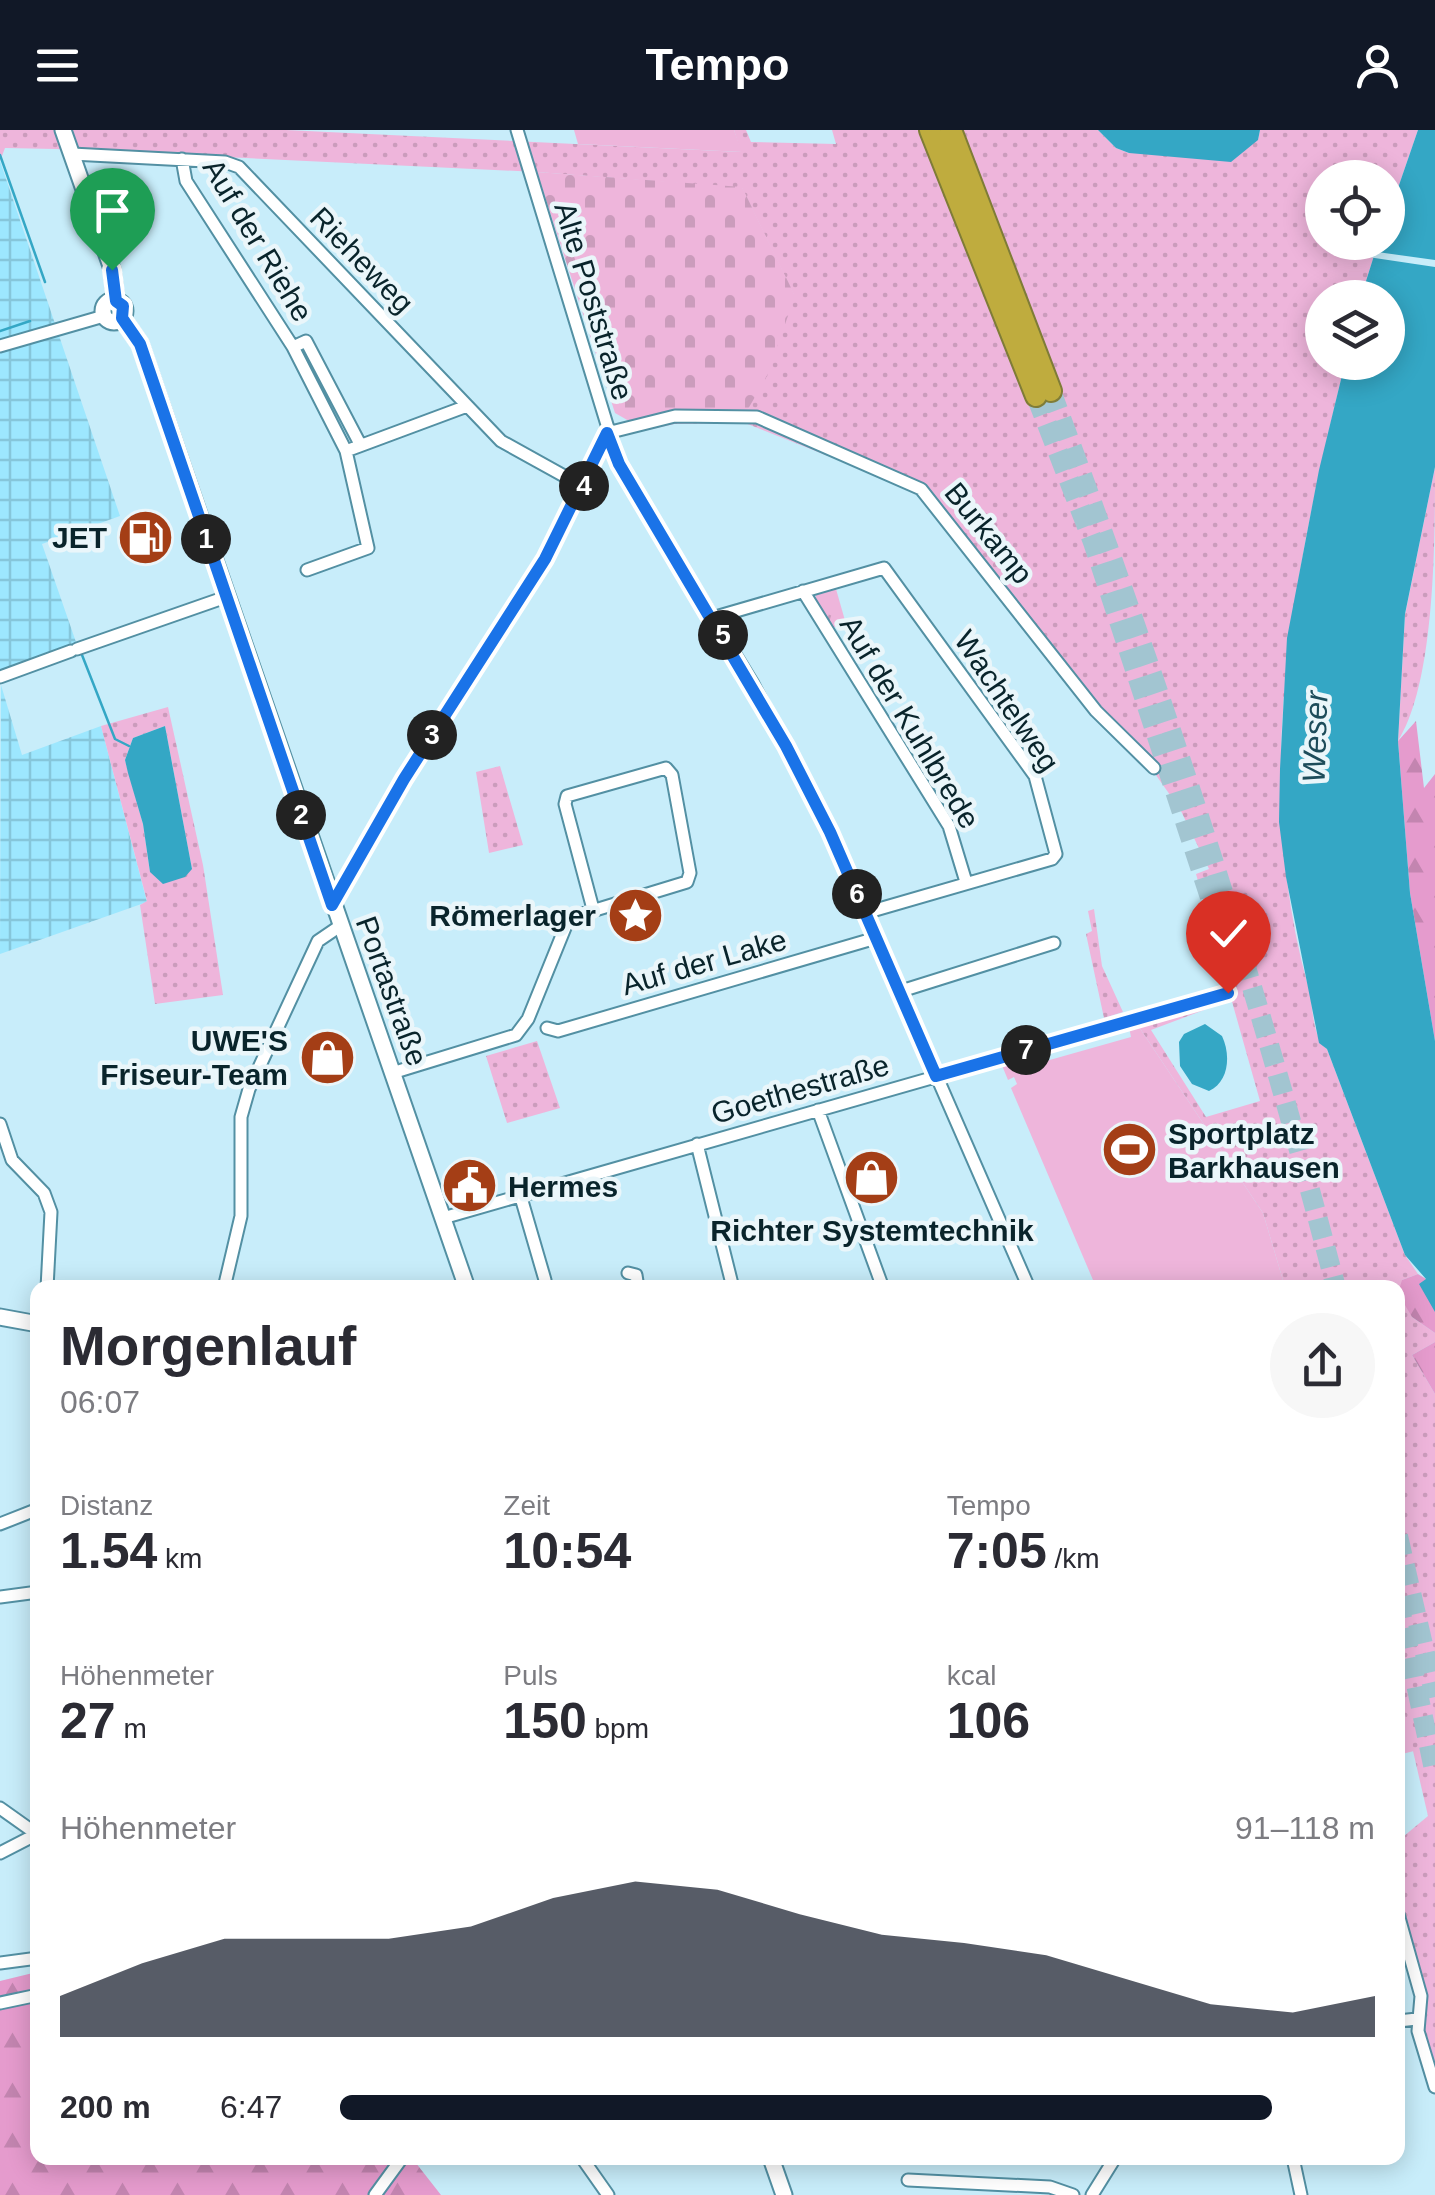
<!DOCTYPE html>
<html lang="de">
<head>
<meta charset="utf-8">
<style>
	:root { --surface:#fff; --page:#f7f7f7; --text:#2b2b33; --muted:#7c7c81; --accent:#111827 }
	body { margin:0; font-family:Helvetica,sans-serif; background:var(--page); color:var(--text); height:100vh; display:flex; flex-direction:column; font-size:38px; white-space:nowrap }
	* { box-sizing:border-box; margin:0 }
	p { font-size:32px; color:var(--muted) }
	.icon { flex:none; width:55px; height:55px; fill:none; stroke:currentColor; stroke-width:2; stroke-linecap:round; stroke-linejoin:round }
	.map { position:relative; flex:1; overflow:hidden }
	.drawer { position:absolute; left:30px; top:1150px; width:1375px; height:885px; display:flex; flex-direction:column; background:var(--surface); border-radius:20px; box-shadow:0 5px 25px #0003 }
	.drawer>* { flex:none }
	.tools { position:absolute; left:1305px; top:30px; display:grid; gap:20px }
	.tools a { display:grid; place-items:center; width:100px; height:100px; border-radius:50%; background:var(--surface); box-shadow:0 5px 25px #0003; font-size:50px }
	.pin { position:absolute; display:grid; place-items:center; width:85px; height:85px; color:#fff; margin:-102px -42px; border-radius:50% 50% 50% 0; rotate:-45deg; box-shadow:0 0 10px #0007 }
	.pin .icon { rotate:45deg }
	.km { position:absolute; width:50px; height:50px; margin:-25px; border-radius:50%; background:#222; color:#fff; font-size:28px; line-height:50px; text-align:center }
	.round { display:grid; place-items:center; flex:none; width:105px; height:105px; border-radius:52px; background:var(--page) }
	.headline { display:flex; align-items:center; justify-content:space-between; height:170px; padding:0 30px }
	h1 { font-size:55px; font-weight:700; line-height:75px }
	.metrics { display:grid; grid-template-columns:repeat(3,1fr); gap:15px; height:170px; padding:10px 30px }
	.metrics div { display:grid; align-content:center }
	.metrics b { font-size:50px; font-weight:700 }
	.metrics small { font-size:28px; font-weight:400 }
	.metrics p { font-size:28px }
	.chart { height:280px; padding:20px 30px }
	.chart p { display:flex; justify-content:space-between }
	.chart svg { width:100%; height:180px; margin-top:10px; fill:var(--accent); opacity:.7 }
	ul { padding:0 30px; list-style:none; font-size:32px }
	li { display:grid; grid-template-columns:160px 120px 1fr; align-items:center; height:75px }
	li i { height:25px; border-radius:12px; background:var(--accent) }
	header { display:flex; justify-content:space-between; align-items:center; height:130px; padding:0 30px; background:var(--accent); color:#fff; font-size:45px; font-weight:700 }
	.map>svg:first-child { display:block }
</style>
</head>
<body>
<header><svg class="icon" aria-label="menu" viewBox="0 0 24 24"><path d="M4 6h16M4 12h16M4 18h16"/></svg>Tempo<svg class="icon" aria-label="person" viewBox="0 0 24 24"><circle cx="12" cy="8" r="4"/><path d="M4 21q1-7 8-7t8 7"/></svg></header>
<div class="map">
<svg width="1435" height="2065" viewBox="0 0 1435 2065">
	<defs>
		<pattern id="industrial-grid" width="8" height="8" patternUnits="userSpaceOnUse" patternTransform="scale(2.5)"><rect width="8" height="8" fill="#9de7fe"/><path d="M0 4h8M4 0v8" fill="none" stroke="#86c6da"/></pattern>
		<pattern id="grass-dots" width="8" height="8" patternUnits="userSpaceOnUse" patternTransform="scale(2.5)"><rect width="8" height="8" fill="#eeb5db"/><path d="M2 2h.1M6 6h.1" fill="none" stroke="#cb9cbc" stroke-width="1.8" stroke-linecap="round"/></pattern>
		<pattern id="forest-firs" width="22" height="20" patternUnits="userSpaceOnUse" patternTransform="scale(2.5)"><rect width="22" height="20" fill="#e59bcd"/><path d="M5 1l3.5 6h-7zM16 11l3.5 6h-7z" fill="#c385b0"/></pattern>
		<pattern id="cemetery-stones" width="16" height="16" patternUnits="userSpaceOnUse" patternTransform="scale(2.5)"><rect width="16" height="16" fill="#eeb5db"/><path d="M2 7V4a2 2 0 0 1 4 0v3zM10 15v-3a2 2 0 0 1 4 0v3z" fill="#cb9cbc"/></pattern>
		<pattern id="park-tufts" width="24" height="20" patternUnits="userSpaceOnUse" patternTransform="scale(2.5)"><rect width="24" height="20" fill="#eeb5db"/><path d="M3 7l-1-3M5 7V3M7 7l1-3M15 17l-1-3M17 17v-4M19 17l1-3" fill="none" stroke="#cb9cbc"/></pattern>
	</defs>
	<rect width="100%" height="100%" fill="#c8edfa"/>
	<path fill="url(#industrial-grid)" d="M0,31L120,386L42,414L77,515L0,546Z
		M1,555L22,625L101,596L147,772L0,824Z"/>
	<path fill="url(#grass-dots)" fill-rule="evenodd" d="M0,0H286L741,22L734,0H746L751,12L836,14L832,0H1098L1116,18L1129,23L1258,10L1260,0H1418L1388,87V48H1322V112L1378,113L1361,167L1322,168V232L1345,233C1295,439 1250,646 1308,856C1314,876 1311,906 1327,919L1405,1125L1418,1144L1402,1150L1412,1187L1435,1203V1212L1412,1225L1435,1264V1954L1416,1891L1422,1871L1398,1793V1711L1428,1686L1398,1556V1158L1285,1157L1263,1083L1137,894L1201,876L1204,880L1151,900L1206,987L1260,971L1196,744L1209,739L1180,679L1153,641L1094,583L924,364L745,293L674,294L621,306L629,291L673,280L748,279L794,165L742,58L537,42L56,19L5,18L0,31Z
		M1435,337C1435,413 1435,552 1398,611L1405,485Z
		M168,577L203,735L223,865L155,874L140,775L147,771L101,596ZM165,596L192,739L150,742L143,694L125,630L133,608Z
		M500,636L523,715L489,723L476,642Z
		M1094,779L1102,836L1123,882L1104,888L1086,804L1092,801L1088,781Z
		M537,911L560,978L507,993L486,926Z"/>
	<path fill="url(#forest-firs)" d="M1416,591L1424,658L1435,644V911L1410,763L1398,611Z
		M1418,1144L1426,1149L1435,1182V1203L1412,1187L1398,1163L1402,1150Z
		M1435,1212V1264L1412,1225Z
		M37,1842L38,2028H395L369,2065H0V1851Z
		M409,2028H412L441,2065H382Z"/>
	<path fill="url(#cemetery-stones)" d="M537,42L742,57L795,166L766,248L748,279L674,280L629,291L615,283Z"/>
	<path fill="url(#park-tufts)" d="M836,459L846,494L831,498L815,469L816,465Z"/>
	<path fill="#eeb5db" d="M574,0H734L742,22L578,14Z
		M1137,894L1263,1083L1285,1157H1096L1011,958L1017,954L1014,947L1008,950L1001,933L1029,926L1032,935L1131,907L1129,897Z
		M1398,1556L1414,1621L1398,1625Z"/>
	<path fill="#34a7c5" d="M1098,0H1260L1258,10L1231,32L1129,23L1116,18Z
		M1418,0H1435V337L1405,484L1398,611L1410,763L1435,911V1182L1419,1154L1426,1149L1405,1125L1327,919L1319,913L1286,747L1279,692L1280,639L1287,508L1319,340L1345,233L1388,232V168L1361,167L1378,113L1388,112V87Z
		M165,596L192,739L185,747L163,754L150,742L143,694L128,643L125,630L133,608Z
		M1205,894L1222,906C1231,925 1229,952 1209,961L1192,954L1180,936L1179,912L1184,904Z"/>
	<path fill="#c8edfa" d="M1370,121L1435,130V137L1368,127Z"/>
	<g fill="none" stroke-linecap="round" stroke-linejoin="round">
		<path stroke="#34a7c5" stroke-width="2.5" d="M0,25L45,152
			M0,201L30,191
			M82,525L115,609L129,616"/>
		<path stroke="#a2c5d1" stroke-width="20" stroke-dasharray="20 10" stroke-linecap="butt" d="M1051,261C1161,555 1257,853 1336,1158
			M1036,266L1093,412L1228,822
			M1398,1406L1435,1567
			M1398,1469L1435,1644"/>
		<defs>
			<path id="street" d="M517,0L619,334L753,554L830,702L1029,1158
				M72,24L225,32L239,37L501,311L584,357
				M182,29L186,51L293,217L346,321L467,276
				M0,216L104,186
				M293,217L306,211L360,314
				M607,303L675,286L757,287L921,359L1096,581L1154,638
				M307,440L368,418L346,321
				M803,461L949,696L966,752
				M712,488L884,438L1035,646L1056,724L1052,729L865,783
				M77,519L226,467
				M0,547L71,521
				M332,773L404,649L545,429L607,303
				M898,862L1054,813
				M547,898L558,901L876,808
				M392,943L516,905L528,889L569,788L687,752L690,743L672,645L666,638L567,666L565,674L593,779
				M818,980L883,1158
				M0,994L12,1030L44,1063L51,1082L47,1158
				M697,1014L733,1158
				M520,1064L545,1150
				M443,1088L1228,863
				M628,1143L636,1145L638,1158
				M224,1158L241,1086V987L249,959L318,811L340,796
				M0,1394L38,1379
				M0,1467L38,1462
				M0,1678L38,1705
				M0,1723L35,1705
				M1398,1784L1421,1866L1418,1901L1435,1957
				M0,1833L38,1828
				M0,1873L38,1865
				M1398,1891L1417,1889
				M582,2028L608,2065
				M1293,2028L1301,2065
				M908,2050L1050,2057L1073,2065
				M375,2065L402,2028
				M1092,2065L1115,2028"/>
			<path id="secondary" d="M63,0L112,139L116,171
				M103 181a11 11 0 1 1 22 0a11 11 0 1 1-22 0Z
				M122,188L140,214L467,1158
				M0,1187L38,1194
				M771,2028L784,2065"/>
			<path id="highway" d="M930,0L1036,266
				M951,0L1051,261"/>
		</defs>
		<use href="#street" stroke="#5390a3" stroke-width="15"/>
		<use href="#secondary" stroke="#5390a3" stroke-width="19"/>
		<use href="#highway" stroke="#7f7c37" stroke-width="24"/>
		<use href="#street" stroke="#fff" stroke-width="11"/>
		<use href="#secondary" stroke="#fff" stroke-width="15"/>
		<use href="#highway" stroke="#bfac3e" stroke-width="20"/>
	</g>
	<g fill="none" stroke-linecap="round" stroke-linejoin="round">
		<defs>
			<path id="route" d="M112,140L116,171L123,176L122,188L140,214L332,775L404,649L545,429L607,303L619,334L786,616L830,702L936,946L1228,863"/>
		</defs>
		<use href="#route" stroke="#fff" stroke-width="20"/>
		<use href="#route" stroke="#1a73e8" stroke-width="12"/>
	</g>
	<defs>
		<symbol id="fuel-disc" viewBox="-11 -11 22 22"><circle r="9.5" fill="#a43e16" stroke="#eaf6fa"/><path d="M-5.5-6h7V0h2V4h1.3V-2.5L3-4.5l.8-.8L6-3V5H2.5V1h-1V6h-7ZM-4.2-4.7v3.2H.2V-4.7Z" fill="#fff"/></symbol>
		<symbol id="sight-disc" viewBox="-11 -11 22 22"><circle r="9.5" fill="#a43e16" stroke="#eaf6fa"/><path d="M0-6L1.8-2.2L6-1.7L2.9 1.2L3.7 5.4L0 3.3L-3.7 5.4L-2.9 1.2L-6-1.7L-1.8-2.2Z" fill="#fff"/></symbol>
		<symbol id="shop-disc" viewBox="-11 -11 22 22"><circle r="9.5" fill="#a43e16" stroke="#eaf6fa"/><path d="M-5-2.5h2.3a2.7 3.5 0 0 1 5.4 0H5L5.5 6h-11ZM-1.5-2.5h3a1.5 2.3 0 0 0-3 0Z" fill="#fff"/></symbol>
		<symbol id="stadium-disc" viewBox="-11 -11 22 22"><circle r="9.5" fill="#a43e16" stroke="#eaf6fa"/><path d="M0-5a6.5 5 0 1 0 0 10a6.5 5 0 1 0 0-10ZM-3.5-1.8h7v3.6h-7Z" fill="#fff"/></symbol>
		<symbol id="civic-disc" viewBox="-11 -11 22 22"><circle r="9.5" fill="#a43e16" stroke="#eaf6fa"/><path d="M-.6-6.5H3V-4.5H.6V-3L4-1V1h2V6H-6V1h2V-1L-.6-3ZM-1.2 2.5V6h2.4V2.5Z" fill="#fff"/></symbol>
	</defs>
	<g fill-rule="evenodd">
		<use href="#fuel-disc" x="114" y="376" width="63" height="63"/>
		<use href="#sight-disc" x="604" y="754" width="63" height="63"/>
		<use href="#shop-disc" x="296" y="896" width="63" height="63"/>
		<use href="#stadium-disc" x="1098" y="988" width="63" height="63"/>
		<use href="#shop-disc" x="840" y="1016" width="63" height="63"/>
		<use href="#civic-disc" x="438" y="1024" width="63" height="63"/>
	</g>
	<g text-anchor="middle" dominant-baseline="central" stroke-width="9" stroke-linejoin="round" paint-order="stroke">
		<g font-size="30" fill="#09242b" stroke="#eaf6fa">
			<text transform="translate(258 110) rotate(59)">Auf der Riehe</text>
			<text transform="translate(362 130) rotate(46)">Rieheweg</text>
			<text transform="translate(594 171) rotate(73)">Alte Poststraße</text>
			<text transform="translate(989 403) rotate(51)">Burkamp</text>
			<text transform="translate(1007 571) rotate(56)">Wachtelweg</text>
			<text transform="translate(910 592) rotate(59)">Auf der Kuhlbrede</text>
			<text transform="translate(704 832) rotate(-16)">Auf der Lake</text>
			<text transform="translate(392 861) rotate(70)">Portastraße</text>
			<text transform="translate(800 959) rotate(-16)">Goethestraße</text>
		</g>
		<g font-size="30" font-weight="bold" fill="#09242b" stroke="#eaf6fa" text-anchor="end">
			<text x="107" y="407">JET</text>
			<text x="596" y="785">Römerlager</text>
			<text x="288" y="910">UWE'S<tspan x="288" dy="34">Friseur-Team</tspan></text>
			<text x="1168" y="1003" text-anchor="start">Sportplatz<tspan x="1168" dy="34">Barkhausen</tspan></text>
			<text x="508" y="1056" text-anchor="start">Hermes</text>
			<text x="872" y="1100" text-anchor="middle">Richter Systemtechnik</text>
		</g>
		<g font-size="32" font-style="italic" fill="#1d4c5a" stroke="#eaf6fa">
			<text transform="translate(1315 607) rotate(-88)">Weser</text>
		</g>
	</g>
</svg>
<div class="tools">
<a><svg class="icon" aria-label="locate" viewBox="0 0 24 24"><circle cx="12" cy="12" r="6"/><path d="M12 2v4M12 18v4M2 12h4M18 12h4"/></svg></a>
<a><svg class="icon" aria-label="layers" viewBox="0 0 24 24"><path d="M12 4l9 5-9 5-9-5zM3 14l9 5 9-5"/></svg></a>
</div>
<div class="pin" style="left:112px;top:140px;background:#1e9e55"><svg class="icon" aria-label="arrive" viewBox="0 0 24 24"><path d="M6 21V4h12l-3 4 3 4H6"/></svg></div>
<div class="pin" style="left:1228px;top:863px;background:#d93025"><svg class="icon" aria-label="check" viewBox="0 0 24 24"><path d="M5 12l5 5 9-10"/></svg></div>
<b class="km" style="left:206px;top:409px">1</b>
<b class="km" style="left:301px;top:685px">2</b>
<b class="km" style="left:432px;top:605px">3</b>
<b class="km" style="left:584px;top:356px">4</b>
<b class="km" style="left:723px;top:505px">5</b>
<b class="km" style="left:857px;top:764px">6</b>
<b class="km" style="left:1026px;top:920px">7</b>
<section class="drawer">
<div class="headline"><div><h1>Morgenlauf</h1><p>06:07</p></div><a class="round"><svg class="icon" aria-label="share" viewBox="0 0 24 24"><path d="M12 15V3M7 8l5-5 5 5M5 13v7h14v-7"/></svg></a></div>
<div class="metrics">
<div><p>Distanz</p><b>1.54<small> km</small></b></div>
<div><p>Zeit</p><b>10:54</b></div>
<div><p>Tempo</p><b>7:05<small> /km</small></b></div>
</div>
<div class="metrics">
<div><p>Höhenmeter</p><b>27<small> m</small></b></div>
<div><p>Puls</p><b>150<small> bpm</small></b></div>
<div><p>kcal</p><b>106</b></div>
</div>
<div class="chart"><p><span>Höhenmeter</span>91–118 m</p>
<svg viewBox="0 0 160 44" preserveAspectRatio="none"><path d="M0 44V34L10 26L20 20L30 20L40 20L50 17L60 10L70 6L80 8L90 14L100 19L110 21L120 24L130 30L140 36L150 38L160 34V44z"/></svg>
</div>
<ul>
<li><b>200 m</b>6:47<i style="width:90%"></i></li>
</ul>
</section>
</div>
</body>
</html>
